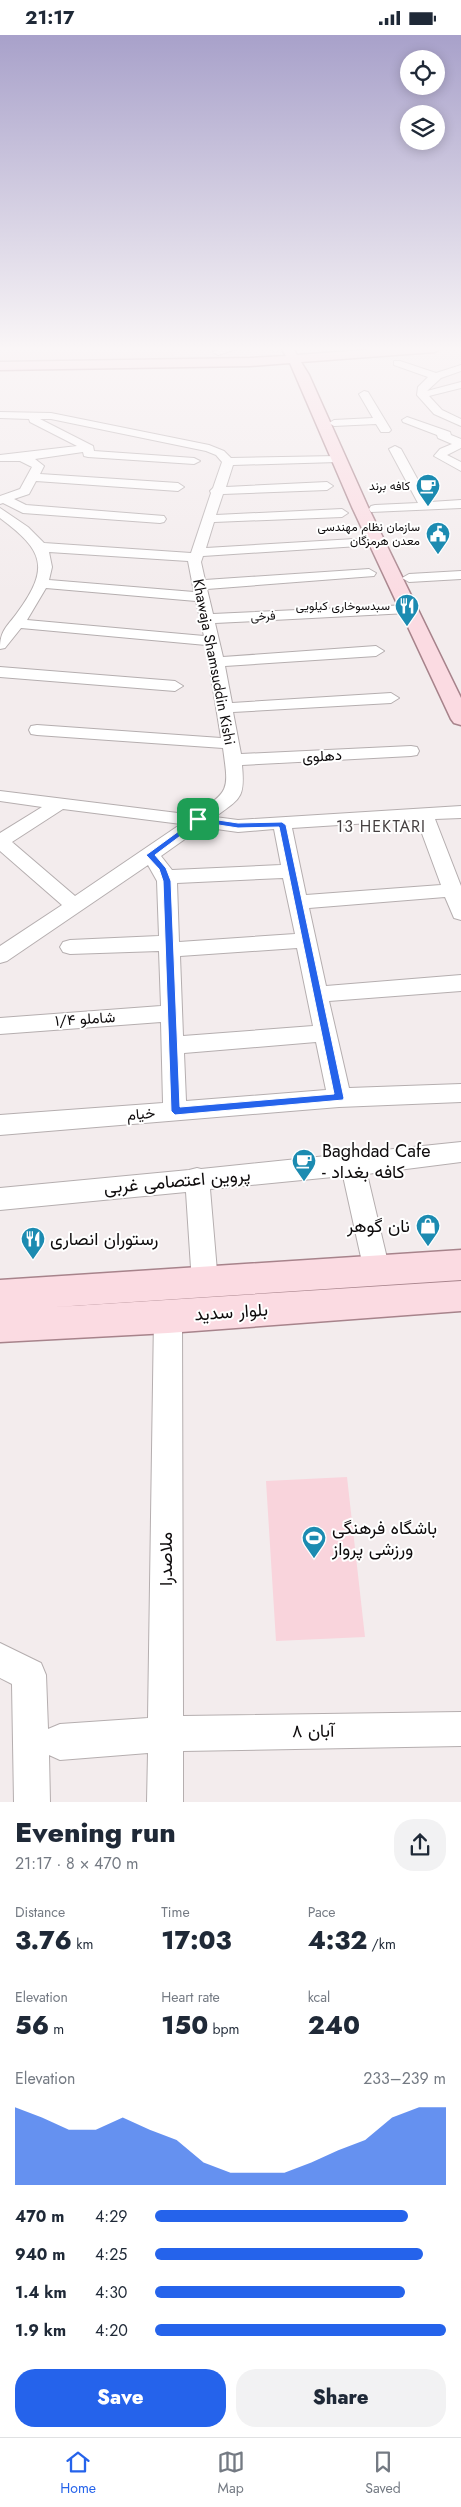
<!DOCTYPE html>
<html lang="en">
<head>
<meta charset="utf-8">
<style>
	:root { --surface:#fff; --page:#f2f2f3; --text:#1f2937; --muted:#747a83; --line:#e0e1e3; --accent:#2563eb }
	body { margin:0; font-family:Jost,Vazirmatn,sans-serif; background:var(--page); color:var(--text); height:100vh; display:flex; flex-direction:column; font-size:19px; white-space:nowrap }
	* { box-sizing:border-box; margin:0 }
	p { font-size:16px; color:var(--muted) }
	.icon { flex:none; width:28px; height:28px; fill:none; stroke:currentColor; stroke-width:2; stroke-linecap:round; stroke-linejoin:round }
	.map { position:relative; height:1767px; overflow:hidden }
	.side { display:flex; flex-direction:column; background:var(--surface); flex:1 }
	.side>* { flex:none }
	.controls { position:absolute; left:400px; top:15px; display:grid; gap:10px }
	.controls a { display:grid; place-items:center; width:45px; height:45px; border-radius:50%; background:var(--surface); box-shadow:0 2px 12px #0003; font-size:25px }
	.pin { position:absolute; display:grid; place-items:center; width:42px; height:42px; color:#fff; margin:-21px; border-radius:10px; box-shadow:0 2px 8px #0006 }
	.round { display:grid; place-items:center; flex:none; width:52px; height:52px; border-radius:20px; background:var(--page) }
	.head { display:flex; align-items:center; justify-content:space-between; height:85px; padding:0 15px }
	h1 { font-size:28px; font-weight:800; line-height:38px }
	.figures { display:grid; grid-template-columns:repeat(3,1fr); gap:8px; height:85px; padding:5px 15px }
	.figures div { display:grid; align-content:center }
	.figures b { font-size:25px; font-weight:800 }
	.figures small { font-size:14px; font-weight:400 }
	.figures p { font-size:14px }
	.chart { height:140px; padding:10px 15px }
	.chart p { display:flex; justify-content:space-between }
	.chart svg { width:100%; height:90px; margin-top:5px; fill:var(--accent); opacity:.7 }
	.button { display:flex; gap:10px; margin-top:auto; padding:10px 15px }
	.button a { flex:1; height:58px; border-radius:20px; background:var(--accent); color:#fff; font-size:20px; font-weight:800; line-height:58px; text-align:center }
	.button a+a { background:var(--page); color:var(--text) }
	ul { padding:0 15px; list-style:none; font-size:16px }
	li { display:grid; grid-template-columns:80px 60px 1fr; align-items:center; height:38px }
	li i { height:12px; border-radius:6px; background:var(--accent) }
	.status { display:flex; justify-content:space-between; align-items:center; height:35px; padding:0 25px; background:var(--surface); direction:ltr }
	.status svg { height:14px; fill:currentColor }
	.dock { display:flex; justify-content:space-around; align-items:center; height:70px; border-top:1px solid var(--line); background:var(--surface); font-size:14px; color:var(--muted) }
	.dock a { display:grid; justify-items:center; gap:2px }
	.dock .active { color:var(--accent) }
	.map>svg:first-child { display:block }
</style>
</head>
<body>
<div class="status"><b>21:17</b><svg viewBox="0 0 49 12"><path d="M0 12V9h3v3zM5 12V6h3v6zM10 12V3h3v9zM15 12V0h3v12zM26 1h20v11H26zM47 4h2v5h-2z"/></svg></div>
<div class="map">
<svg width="461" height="1767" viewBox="0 0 461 1767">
	<rect width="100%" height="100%" fill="#f3eced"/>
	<path fill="#f1e0e4" d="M0,313H175L174,322L0,326Z"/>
	<path fill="#f9d4dc" d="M347,1442L365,1602L276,1606L266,1446Z"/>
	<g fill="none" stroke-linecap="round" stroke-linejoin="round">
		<defs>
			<path id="minor" d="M224,313H240L218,320L213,317Z
				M268,313H279L280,314L275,317Z
				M394,326H400L436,338L461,330V336L441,343L427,356L461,347V353L429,361L442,375L461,384V391L434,379L417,360L418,352L428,342L394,330Z
				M364,356L368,357L391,395L389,397H381L376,389L334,391L329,388L334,385L373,383L359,359Z
				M0,377L51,378L209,410L224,416L231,423L338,421L344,424L338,427L233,430L226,452L327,447L333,451L327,455L223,459L216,480L342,474L348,478L342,482L214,487L206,513L354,504L359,505L361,508L359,511L203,521L201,527L205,545L369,534L376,538L374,541L207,554L213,579L408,570L415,574L408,578L215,588L223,622L376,611L384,616L376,621L225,631L232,668L391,658L399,663L391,668L233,677L241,719L411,711L417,712L419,716L417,720L411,721L242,730C245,763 241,763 215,782L238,785L461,771V783L435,784L461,851V885L454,883L445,862L309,873L326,951L461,940V956L329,966L349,1053L461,1049V1067L339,1072L0,1100V1080L163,1068L161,987L0,999V983L161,971L159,916L70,919L63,917L60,912L63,907L70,905L159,901L157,846L148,830L7,926L0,928V911L62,870L0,816V798L42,772L0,766V756L194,780C230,755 229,757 223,713L37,700L31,699L29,695L31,691L37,690L221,703L206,610L21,593L5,613L0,614C0,595 7,592 17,578C51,532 43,515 0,483V473L28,492L44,508L191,518L211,458L210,456L213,453L222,427L216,420L206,416L51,384H40L93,411L94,416L194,423L200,426L194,429L88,422L84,421L83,417L35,424L44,431L40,439L178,448L184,452L178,456L36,446L29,459L14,464L26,470L164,481L166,484L164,487L160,488L23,478L3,468L0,469V461L20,454L32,432L20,426H0V420L77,411L30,387L29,384L0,383ZM49,517L188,526L194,557L49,545L52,532ZM46,553L196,566L204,601L27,585ZM63,774L181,789L75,861L12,807ZM417,785L441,850L306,860L292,793ZM202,792L238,797L274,794L281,830L172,835L161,821ZM283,843L295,899L179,907L177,848ZM297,913L313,991L183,1001L180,921ZM316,1007L326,1055L186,1066L184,1018Z
				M407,382L450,397L451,400L461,404V413L447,420L461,427V436L434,421L440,414L452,409L438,403L437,400L403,387L402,385Z
				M395,411L401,414L430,467L461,465V473L371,477L369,474L371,471L375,470L418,468L389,414Z
				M461,536V544L409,547L402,543L409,539Z
				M0,632L175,646L183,651L175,656L0,642Z
				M461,1107V1127L367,1139L390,1236L386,1244L377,1248L368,1244L364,1236L343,1141L210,1154L218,1248L214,1257L205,1260L196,1257L192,1248L186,1157L0,1175V1153L189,1135L197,1133L201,1134Z
				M168,1269L178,1273L182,1282L183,1681L461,1677V1711L183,1716V1767H147L148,1718L60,1725L49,1720L50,1767H14L12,1649L0,1643V1608L41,1628L46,1640L48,1694L60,1689L148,1683L154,1282L158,1273Z"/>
			<path id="major" d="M281,313H293L297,320L391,313H441L435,317L301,327L309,340L368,472L461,663V690L454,688L451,684L352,472L290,328L250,331L0,335V327L250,323L286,321Z
				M461,1215V1245L41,1273L461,1246V1276L168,1298L0,1307V1245Z"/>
		</defs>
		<use href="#minor" stroke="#b5aeaf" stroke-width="2"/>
		<use href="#major" stroke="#a7838b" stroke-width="3"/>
		<use href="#minor" fill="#fff" fill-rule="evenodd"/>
		<use href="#major" fill="#fbdbe2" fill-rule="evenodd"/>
	</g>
	<linearGradient id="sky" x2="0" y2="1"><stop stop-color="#a8a1ca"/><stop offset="0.56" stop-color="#faf6f7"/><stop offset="1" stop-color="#faf6f7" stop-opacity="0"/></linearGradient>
	<rect width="461" height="560" fill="url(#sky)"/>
	<path fill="#2563eb" stroke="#fff" fill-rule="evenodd" d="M198,782L238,788L282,787L286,790L344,1063L343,1065L175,1080L171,1076L163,846L159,834L146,820ZM199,787L238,793L279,792L334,1059L180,1072L171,846L166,833L155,820Z"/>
	<defs>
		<symbol id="cafe-pin" viewBox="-11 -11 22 30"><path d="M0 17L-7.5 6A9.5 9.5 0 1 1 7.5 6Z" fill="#1c8bb1" stroke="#fff"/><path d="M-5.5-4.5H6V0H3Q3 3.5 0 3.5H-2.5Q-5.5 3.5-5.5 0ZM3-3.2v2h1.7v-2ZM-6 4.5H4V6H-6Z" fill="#fff"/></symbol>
		<symbol id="civic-pin" viewBox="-11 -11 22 30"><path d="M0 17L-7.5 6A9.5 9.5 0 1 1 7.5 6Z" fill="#1c8bb1" stroke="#fff"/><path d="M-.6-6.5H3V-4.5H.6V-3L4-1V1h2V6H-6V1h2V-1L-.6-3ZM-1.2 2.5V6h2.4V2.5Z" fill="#fff"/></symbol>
		<symbol id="restaurant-pin" viewBox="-11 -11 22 30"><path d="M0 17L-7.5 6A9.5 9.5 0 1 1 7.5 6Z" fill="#1c8bb1" stroke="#fff"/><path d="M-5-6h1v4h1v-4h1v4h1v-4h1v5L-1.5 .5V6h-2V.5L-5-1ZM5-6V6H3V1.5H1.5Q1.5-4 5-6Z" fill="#fff"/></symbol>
		<symbol id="shop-pin" viewBox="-11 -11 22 30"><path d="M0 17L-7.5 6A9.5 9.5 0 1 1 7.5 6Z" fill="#1c8bb1" stroke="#fff"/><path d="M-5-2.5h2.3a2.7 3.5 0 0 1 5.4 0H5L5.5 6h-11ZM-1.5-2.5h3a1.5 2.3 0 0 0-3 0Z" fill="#fff"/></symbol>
		<symbol id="stadium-pin" viewBox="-11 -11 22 30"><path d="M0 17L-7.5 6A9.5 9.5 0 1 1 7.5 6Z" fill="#1c8bb1" stroke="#fff"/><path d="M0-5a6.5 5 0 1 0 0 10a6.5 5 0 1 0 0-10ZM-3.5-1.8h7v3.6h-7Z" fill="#fff"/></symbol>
	</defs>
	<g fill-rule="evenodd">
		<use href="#cafe-pin" x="414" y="437" width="28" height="38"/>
		<use href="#civic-pin" x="424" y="485" width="28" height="38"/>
		<use href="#restaurant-pin" x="393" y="557" width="28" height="38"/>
		<use href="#cafe-pin" x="290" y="1112" width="28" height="38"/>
		<use href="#shop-pin" x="414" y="1177" width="28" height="38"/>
		<use href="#restaurant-pin" x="19" y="1190" width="28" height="38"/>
		<use href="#stadium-pin" x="300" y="1489" width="28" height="38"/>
	</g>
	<g text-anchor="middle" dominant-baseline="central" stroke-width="4" stroke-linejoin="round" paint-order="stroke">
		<g font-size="12" fill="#0e0b0c" stroke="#fff" text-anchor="end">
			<text x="410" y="451">کافه برند</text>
			<text x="420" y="492">سازمان نظام مهندسی<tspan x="420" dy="14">معدن هرمزگان</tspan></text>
			<text x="390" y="571">سبدسوخاری کیلویی</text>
		</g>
		<g font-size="12" fill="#0e0b0c" stroke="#fff">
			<text transform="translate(263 581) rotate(-3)">فرخی</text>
		</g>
		<g font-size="15" fill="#0e0b0c" stroke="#fff">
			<text transform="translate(214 627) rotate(79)">Khawaja Shamsuddin Kishi</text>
			<text transform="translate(322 721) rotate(-3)">دهلوی</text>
			<text transform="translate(85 984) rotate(-4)">شاملو ۱/۴</text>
			<text transform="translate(141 1079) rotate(-5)">خیام</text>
		</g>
		<g font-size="16" letter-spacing="1" fill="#464041" stroke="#fff">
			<text x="381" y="791">13 HEKTARI</text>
		</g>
		<g font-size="18" fill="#0e0b0c" stroke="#fff" text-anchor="start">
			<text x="322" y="1116">Baghdad Cafe<tspan x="322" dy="21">- کافه بغداد</tspan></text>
			<text x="410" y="1191" text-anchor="end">نان گوهر</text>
			<text x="50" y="1204">رستوران انصاری</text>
			<text x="332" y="1493">باشگاه فرهنگی<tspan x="332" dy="21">ورزشی پرواز</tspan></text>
		</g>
		<g font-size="18" fill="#0e0b0c" stroke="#fff">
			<text transform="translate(177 1146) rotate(-5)">پروین اعتصامی غربی</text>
			<text transform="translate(231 1277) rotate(-4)">بلوار سدید</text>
			<text transform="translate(166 1524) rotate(-90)">ملاصدرا</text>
			<text transform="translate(313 1696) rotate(-1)">آبان ۸</text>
		</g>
	</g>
</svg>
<div class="controls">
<a><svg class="icon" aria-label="locate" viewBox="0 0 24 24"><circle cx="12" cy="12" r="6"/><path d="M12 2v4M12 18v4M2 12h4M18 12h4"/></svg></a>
<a><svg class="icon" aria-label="layers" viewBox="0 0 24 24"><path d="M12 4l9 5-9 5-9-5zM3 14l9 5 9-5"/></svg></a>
</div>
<div class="pin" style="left:198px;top:784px;background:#1e9e55"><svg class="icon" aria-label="arrive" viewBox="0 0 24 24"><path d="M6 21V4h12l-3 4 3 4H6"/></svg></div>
</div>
<section class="side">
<div class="head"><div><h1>Evening run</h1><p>21:17 · 8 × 470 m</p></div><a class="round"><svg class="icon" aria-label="share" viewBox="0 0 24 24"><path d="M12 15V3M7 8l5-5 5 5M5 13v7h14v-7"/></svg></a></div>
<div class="figures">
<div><p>Distance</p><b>3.76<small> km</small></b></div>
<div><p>Time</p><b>17:03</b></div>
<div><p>Pace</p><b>4:32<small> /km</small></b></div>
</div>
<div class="figures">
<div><p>Elevation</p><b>56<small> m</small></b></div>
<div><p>Heart rate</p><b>150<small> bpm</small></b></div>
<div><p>kcal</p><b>240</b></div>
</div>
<div class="chart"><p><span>Elevation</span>233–239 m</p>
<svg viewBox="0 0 160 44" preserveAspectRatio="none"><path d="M0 44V6L10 11L20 17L30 17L40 11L50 17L60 22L70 33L80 38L90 38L100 38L110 33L120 27L130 22L140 11L150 6L160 6V44z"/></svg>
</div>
<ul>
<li><b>470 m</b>4:29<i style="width:87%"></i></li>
<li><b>940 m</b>4:25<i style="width:92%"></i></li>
<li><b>1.4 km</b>4:30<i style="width:86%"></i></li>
<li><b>1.9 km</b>4:20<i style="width:100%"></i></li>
</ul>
<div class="button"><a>Save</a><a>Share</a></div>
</section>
<nav class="dock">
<a class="active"><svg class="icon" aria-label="home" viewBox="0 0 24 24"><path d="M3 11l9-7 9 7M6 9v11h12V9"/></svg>Home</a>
<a><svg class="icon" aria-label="map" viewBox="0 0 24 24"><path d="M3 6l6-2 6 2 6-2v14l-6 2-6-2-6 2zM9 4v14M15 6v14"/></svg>Map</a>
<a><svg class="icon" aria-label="saved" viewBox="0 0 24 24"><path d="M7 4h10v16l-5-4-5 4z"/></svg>Saved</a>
</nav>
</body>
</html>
